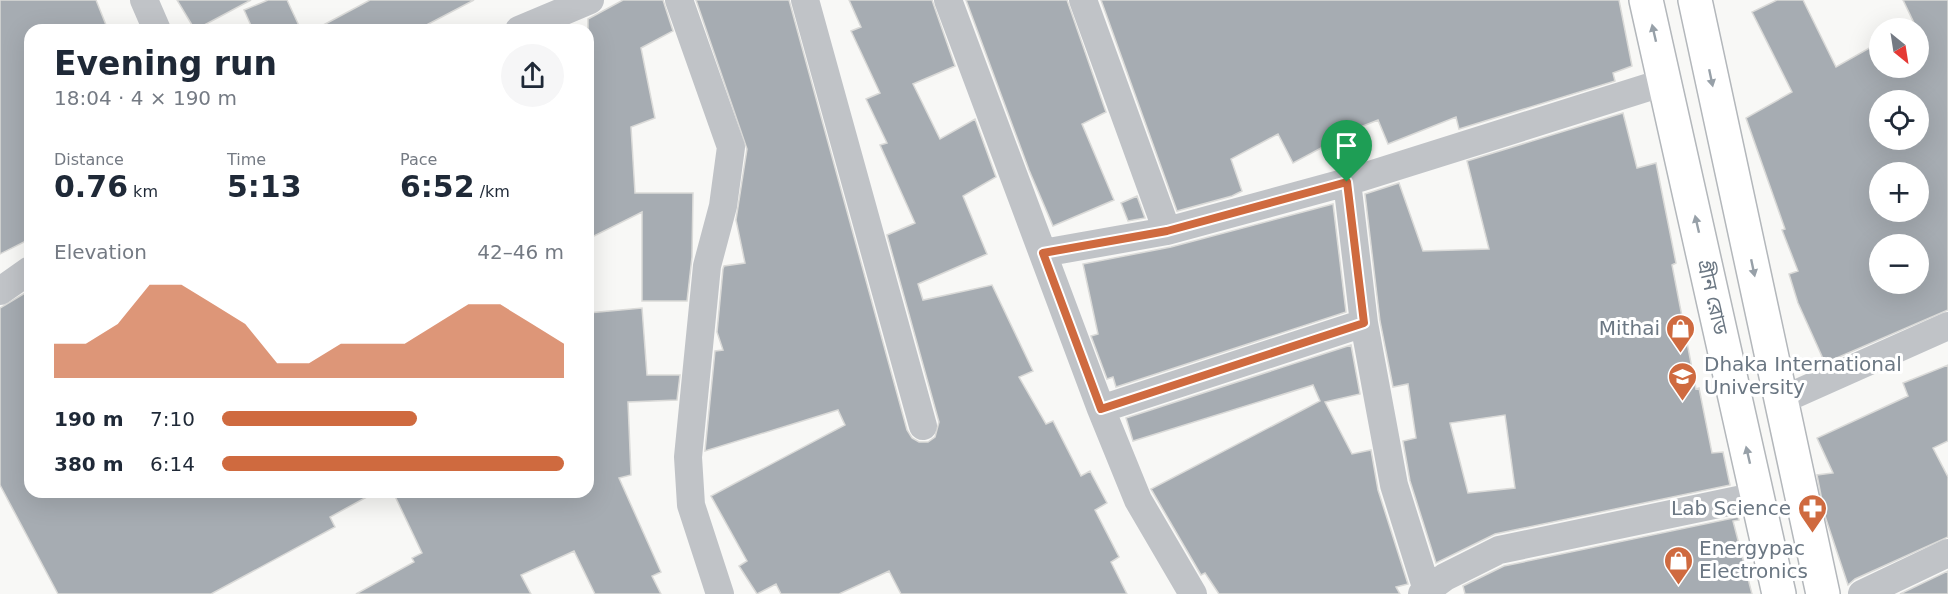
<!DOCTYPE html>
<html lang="en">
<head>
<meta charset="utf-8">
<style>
	:root { --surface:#fff; --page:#f6f6f7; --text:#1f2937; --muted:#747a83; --accent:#cf6a3f }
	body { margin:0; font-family:"DejaVu Sans","Noto Sans Bengali",sans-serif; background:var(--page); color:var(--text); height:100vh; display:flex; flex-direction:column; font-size:22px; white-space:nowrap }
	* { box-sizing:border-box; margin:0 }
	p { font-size:20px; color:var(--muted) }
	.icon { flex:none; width:33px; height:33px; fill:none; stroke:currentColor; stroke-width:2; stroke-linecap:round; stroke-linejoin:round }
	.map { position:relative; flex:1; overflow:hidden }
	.details { position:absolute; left:24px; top:24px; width:570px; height:474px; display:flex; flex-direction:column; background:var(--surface); border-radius:18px; box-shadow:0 6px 24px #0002 }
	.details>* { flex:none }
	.needle { width:39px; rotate:150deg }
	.buttons { position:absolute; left:1869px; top:18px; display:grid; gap:12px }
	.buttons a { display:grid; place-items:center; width:60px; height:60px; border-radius:50%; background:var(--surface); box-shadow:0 6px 24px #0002; font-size:30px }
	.pin { position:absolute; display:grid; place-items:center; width:51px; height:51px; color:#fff; margin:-62px -26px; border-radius:50% 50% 50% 0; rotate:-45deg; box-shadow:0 0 6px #0007 }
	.pin .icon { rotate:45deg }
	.round { display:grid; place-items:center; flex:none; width:63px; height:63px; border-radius:32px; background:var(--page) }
	.overview { display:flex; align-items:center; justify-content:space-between; height:102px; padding:0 30px }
	h1 { font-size:33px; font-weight:600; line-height:45px }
	.figures { display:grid; grid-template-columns:repeat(3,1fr); gap:9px; height:102px; padding:6px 30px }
	.figures div { display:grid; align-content:center }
	.figures b { font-size:30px; font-weight:600 }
	.figures small { font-size:16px; font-weight:400 }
	.figures p { font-size:16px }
	.chart { height:168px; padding:12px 30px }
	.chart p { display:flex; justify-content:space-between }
	.chart svg { width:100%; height:108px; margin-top:6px; fill:var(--accent); opacity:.7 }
	ul { padding:0 30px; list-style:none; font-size:20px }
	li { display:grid; grid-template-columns:96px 72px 1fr; align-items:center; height:45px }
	li i { height:15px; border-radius:8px; background:var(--accent) }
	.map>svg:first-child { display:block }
</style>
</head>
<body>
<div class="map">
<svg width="1948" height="594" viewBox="0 0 1948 594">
	<rect width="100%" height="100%" fill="#f8f8f6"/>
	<path fill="#a6acb2" stroke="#dadad8" stroke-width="1.5" fill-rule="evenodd" d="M0,0H96L108,30H30V239L0,254Z
		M177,0H251L195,30Z
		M268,0H287L301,30H253L244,10Z
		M370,0H474L417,30H314Z
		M623,0H663L673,31L641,48L655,118L631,127L635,193H693L692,257L687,301H642V212L588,239V19Z
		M696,0H789L907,430L912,438L919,442H928L935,437L939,422L887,235L915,223L880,145L887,143L866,99L880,93L851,31L861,27L849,0H932L955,66L913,84L940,139L975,119L996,177L963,196L987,254L918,284L923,300L992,285L1033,371L1019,377L1046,424L1053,421L1081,476L1090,471L1107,503L1095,510L1119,557L1111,562L1127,594H901L889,571L839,594H781L776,584L757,594L739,566L747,561L711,496L845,425L838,410L705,451L715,351L723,350L717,332L723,269L724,266L745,263L736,220L747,149Z
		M966,0H1067L1106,112L1082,124L1114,200L1053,226L1029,170Z
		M1101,0H1619L1632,66L1613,73L1615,81L1459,129L1456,117L1388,144L1378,120L1323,142L1325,146L1293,163L1278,134L1231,159L1242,191L1232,196L1177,211Z
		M1777,0H1803L1836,67L1880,42V68H1918V28H1904L1914,23L1903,0H1948V310L1825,363L1798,303L1789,274L1798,271L1782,230L1785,229L1746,118L1792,92L1752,12ZM1880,100H1918V140H1880ZM1880,172H1918V212H1880ZM1880,244H1918V284H1880Z
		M1623,113L1637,168L1656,163L1676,263L1672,265L1696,389L1699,388L1712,453L1723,452L1730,485L1495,534L1436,563L1410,481L1403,441L1416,438L1408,384L1393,387L1380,321L1365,194L1399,183L1423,251L1489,249L1467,161ZM1505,415L1515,488L1468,493L1450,423Z
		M1137,196L1145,218L1128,221L1121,203Z
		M1333,204L1346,312L1116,387L1113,377L1107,379L1091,336L1098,334L1083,264L1171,247Z
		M30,290V492H376L330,517L335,527L211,594H58L0,485V308Z
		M642,308L647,375H680L677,400L628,402L631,475L619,478L661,572L652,576L661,594H595L574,551L521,575L531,594H356L414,562L412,558L422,553L393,492H588V313Z
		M1351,345L1360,394L1325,402L1352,454L1371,450L1378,490L1408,584L1396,587L1400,594H1219L1205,573L1201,575L1151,489L1320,401L1313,385L1133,441L1126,418Z
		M1948,365V441L1933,448L1948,477V537L1855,579L1848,585L1825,516L1817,475L1833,473L1817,438L1908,396L1903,383Z
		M1738,517L1739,520L1733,521L1752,594H1465L1463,586L1504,566Z
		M1948,571V594H1900Z"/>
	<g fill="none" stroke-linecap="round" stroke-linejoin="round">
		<defs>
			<path id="secondary" d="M1646,0L1779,594
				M1695,0L1823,594"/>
		</defs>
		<use href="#secondary" stroke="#b3b7bb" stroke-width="36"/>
		<path stroke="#c0c3c7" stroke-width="28" d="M144,0L157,30
			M679,0L731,147L723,206L707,266L688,457L691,505L720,594
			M805,0L923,426
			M948,0L1101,409L1138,500L1193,594
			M1083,0L1167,231L1347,182L1665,82
			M519,30L590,0
			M1347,182L1364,323L1394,485L1427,590
			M1043,253L1167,231
			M0,291L30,270
			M1782,400L1948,326
			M1101,409L1364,323
			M1422,594L1445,577L1499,550L1757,496
			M1862,594L1948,553"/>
		<use href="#secondary" stroke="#fff" stroke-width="33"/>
	</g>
	<defs><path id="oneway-solid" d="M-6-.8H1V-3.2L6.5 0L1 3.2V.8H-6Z" transform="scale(1.5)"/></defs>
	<g fill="#97a0a8">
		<use href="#oneway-solid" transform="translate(1654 33) rotate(-103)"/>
		<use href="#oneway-solid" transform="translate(1711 78) rotate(78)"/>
		<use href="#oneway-solid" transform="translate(1697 224) rotate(-103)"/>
		<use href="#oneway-solid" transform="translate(1753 268) rotate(78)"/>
		<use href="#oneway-solid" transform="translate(1748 455) rotate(-103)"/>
	</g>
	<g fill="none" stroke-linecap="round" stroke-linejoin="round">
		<defs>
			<path id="route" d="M1347,182L1364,323L1101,409L1043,253L1167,231Z"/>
		</defs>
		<use href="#route" stroke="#fff" stroke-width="12"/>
		<use href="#route" stroke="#cf6a3f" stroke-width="8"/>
	</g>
	<defs>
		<symbol id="shop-pin" viewBox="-11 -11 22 30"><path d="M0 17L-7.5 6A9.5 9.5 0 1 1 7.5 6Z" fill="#cf6a3f" stroke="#fff"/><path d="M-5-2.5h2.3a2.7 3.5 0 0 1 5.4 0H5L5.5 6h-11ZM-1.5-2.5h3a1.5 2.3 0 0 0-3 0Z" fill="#fff"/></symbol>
		<symbol id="university-pin" viewBox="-11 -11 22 30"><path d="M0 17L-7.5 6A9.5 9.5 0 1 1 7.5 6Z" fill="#cf6a3f" stroke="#fff"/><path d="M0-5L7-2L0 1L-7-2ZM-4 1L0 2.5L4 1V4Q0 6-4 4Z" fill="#fff"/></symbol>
		<symbol id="pharmacy-pin" viewBox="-11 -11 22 30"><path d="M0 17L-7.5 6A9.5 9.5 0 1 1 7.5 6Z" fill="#cf6a3f" stroke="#fff"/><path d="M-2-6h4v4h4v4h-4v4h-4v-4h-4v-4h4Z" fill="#fff"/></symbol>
	</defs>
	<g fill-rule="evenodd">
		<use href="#shop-pin" x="1664" y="312" width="33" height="45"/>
		<use href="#university-pin" x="1666" y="360" width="33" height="45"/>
		<use href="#pharmacy-pin" x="1796" y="492" width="33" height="45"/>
		<use href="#shop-pin" x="1662" y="544" width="33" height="45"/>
	</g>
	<g text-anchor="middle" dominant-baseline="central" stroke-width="6" stroke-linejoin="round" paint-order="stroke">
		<g font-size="20" fill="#6b7783" stroke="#fff">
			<text transform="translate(1713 297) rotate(77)">গ্রীন রোড</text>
		</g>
		<g font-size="20" fill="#6b7783" stroke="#fff" text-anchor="end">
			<text x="1660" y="328">Mithai</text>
			<text x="1704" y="364" text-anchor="start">Dhaka International<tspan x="1704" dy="23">University</tspan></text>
			<text x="1791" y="508">Lab Science</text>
			<text x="1699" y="548" text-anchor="start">Energypac<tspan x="1699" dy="23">Electronics</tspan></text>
		</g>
	</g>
</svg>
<div class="buttons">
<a><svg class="needle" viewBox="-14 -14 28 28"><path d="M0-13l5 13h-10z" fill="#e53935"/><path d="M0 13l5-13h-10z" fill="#747a83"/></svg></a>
<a><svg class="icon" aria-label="locate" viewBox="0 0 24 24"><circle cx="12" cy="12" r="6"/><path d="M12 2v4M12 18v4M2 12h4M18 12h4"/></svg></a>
<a>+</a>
<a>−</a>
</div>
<div class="pin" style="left:1347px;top:182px;background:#1e9e55"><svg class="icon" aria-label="arrive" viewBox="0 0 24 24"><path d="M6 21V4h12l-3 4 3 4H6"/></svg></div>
<section class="details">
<div class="overview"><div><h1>Evening run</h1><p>18:04 · 4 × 190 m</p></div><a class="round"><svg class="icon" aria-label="share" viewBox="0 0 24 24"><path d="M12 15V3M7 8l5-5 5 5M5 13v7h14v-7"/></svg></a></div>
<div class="figures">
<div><p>Distance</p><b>0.76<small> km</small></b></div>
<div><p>Time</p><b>5:13</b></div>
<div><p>Pace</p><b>6:52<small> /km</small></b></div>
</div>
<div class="chart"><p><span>Elevation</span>42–46 m</p>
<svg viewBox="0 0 160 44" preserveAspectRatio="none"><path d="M0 44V30L10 30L20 22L30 6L40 6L50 14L60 22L70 38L80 38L90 30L100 30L110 30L120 22L130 14L140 14L150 22L160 30V44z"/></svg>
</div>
<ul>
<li><b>190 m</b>7:10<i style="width:57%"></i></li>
<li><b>380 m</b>6:14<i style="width:100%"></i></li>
</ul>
</section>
</div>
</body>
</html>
